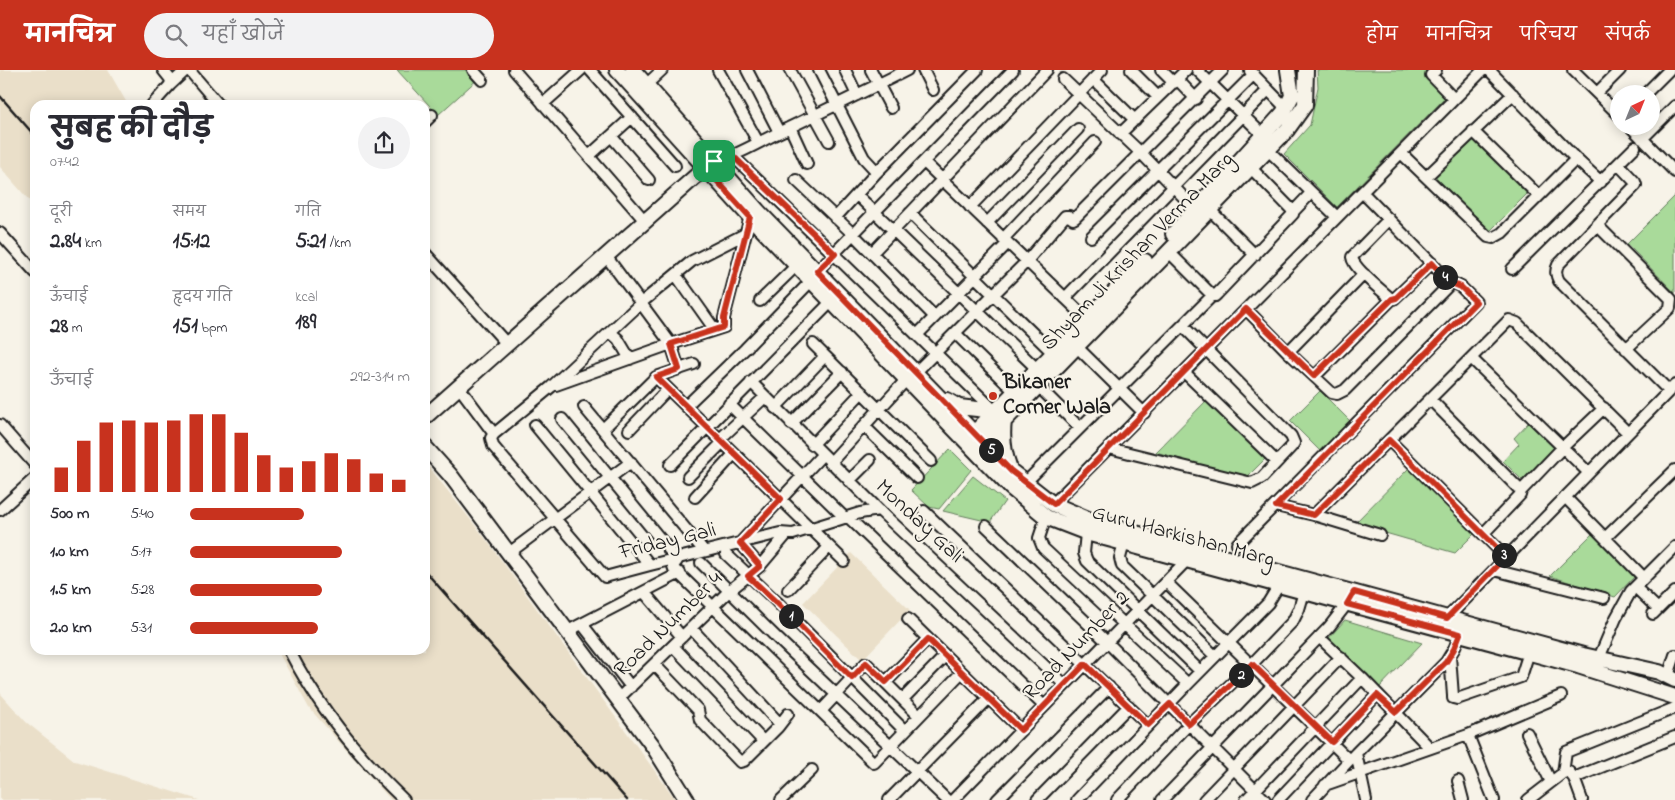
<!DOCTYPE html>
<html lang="hi">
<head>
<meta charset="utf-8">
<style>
	:root { --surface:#fff; --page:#f2f2f3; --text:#2b2b33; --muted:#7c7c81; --accent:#c8321e }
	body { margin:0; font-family:"Indie Flower","Playpen Sans Deva",sans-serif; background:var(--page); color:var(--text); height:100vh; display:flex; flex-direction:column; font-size:19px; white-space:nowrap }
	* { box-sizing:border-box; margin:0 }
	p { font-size:16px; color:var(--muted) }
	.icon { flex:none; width:28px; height:28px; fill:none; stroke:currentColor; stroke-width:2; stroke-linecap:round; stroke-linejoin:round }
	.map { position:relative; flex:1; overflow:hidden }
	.sheet { position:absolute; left:30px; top:30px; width:400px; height:555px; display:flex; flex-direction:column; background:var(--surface); border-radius:15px; box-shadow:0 2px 12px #0003 }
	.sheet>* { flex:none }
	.needle { width:32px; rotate:43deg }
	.buttons { position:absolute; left:1610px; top:15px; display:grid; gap:10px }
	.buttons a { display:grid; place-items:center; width:50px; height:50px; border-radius:50%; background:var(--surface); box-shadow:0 2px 12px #0003; font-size:25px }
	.pin { position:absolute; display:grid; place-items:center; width:42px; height:42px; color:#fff; margin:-21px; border-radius:10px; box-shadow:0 2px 8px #0006 }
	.km { position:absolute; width:25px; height:25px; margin:-12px; border-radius:50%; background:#222; color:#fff; font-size:14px; line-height:25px; text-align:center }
	.round { display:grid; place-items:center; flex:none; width:52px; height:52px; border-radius:26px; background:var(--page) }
	.headline { display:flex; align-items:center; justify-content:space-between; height:85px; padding:0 20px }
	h1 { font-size:28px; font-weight:700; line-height:38px }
	.stats { display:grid; grid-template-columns:repeat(3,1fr); gap:8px; height:85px; padding:5px 20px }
	.stats div { display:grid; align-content:center }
	.stats b { font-size:21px; font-weight:700 }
	.stats small { font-size:14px; font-weight:400 }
	.stats p { font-size:14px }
	.chart { height:140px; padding:10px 20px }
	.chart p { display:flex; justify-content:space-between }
	.chart svg { width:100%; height:90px; margin-top:5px; stroke:var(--accent); stroke-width:6 }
	ul { padding:0 20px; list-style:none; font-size:16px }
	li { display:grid; grid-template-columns:80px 60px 1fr; align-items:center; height:38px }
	li i { height:12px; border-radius:6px; background:var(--accent) }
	header { display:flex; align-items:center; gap:30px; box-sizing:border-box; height:70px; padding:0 25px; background:var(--accent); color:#fff }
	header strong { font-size:24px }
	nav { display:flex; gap:28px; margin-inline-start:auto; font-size:18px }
	.search { width:350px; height:45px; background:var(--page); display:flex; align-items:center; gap:12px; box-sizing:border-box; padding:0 18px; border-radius:28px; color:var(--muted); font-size:19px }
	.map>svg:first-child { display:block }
</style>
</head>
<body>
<header>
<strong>मानचित्र</strong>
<div class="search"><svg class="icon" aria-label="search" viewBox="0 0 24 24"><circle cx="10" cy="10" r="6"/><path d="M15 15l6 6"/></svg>यहाँ खोजें</div>
<nav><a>होम</a><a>मानचित्र</a><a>परिचय</a><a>संपर्क</a></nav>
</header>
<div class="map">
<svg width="1675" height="730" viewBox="0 0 1675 730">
	<rect width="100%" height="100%" fill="#f7f3e8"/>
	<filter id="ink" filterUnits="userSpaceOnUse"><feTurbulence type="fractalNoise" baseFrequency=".02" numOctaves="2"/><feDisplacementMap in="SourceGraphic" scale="10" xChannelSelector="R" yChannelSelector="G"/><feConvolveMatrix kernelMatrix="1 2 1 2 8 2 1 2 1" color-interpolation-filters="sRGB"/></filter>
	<g filter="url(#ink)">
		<path fill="#eadfc9" d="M0,0H108L128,35H35V137L0,97Z
			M425,392L485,468L676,730H391L309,638L277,580H425Z
			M851,483L910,540L862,590L803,533Z
			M0,623L26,652L75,691L199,730H0Z"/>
		<path fill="#a9da9a" stroke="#627b5b" d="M397,0H474L480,7L438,45Z
			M1317,0H1433L1448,25L1337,137L1284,84L1310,55L1318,17Z
			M1472,64L1529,122L1489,162L1432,103Z
			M1675,126V223L1627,174Z
			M1320,321L1350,351L1320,381L1290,351Z
			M1207,330L1266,388L1246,408L1156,382Z
			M1528,353L1557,381L1526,414L1503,391L1519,374L1514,368Z
			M950,379L971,400L939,439L929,437L911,420Z
			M1410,397L1476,462L1455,483L1354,454Z
			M973,406L1005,431L990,452L943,441Z
			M1592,464L1636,505L1615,527L1550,506Z
			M1345,550L1422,573L1378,619L1327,570Z"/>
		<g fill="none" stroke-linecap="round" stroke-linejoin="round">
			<defs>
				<path id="street" d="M189,0L219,35
					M473,0L482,10
					M514,0L645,151
					M590,0L675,96
					M718,0L758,72
					M747,0L779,62
					M790,0L829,71
					M819,0L864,88L877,102
					M845,0L857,25
					M871,0L891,38
					M923,0L933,20
					M1131,0L1158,27
					M1161,0L1174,13
					M1197,0L1263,65
					M1436,0L1431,5L1454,29
					M1573,0L1619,45
					M1250,1L1286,38
					M1063,9L1141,83L1195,139
					M1093,9L1135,50
					M1177,9L1196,29
					M170,15L186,0
					M646,15L662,0
					M1597,23L1620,0
					M1645,24L1669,0
					M543,34L581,0
					M152,35L170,15L171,10L163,0
					M425,52L432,45
					M1630,56L1675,102
					M790,57L807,94
					M1473,61L1539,126
					M1120,64L1186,0
					M611,66L649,110
					M1642,69L1675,36
					M1267,79L1337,147
					M1401,83L1488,167L1493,168L1502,163L1576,89L1489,0
					M589,86L632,47
					M733,86L995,341
					M1576,89L1601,112
					M714,91C737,86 757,73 778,63C821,42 864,22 907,0
					M924,92L1087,249
					M1618,94L1635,112L1636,115L1558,195C1555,201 1556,205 1559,211L1669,321
					M1426,107L1513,24
					M796,110L854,165L935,247
					M857,125L1037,299
					M970,137L1102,0
					M1209,139L1255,185
					M1293,142L1311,123
					M910,143L1053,283
					M835,148L877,102L977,0
					M1389,149L1352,187C1353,198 1381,220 1390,228L1394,229L1432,193
					M987,153L1078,59
					M1597,155L1671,229L1670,238L1626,279
					M0,163L35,202
					M745,164L692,191L641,233L551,317L494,364L491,368L493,376L605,507L650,495L780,463L793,464L860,443L879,440
					M1091,167L1254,4
					M1003,169L1095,72
					M1168,181L1211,224L1215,226L1217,224L1293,144L1291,139L1250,97
					M425,183L507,274
					M872,183L1047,0
					M606,186L671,274L679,299
					M1512,199L1635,77
					M817,201L1013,0
					M676,205L715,260
					M1065,228L1268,20
					M760,231L796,196
					M1246,239L1288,282L1332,323L1337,324L1345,320L1449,215L1447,209L1362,122
					M610,262L618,269L630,289
					M955,263L1015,322
					M917,265L1008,173
					M813,274L931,391
					M1076,276L1144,343
					M1288,282L1364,204
					M1471,288L1589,403
					M1184,302L1277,392
					M915,303L1027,191L1065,146H1069L1073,149L1075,148L1223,0
					M1315,306L1392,229
					M656,307L844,491
					M751,312L879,440L1065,615
					M556,315L671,274L724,257V248L750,147
					M1038,316L1080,358
					M459,317L494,364
					M1430,329L1521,421L1520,425L1483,464
					M729,334L845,448
					M686,336L745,279L811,211
					M584,337L704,481
					M775,338L825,286
					M562,349L675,487L677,491L673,496L674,499L874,693L962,602
					M791,354L842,302
					M0,355L35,395
					M535,355L650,495
					M864,356L917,408
					M603,359L656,307L694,294
					M629,360L668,319
					M720,369L765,327
					M1389,370L1506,487
					M812,375L862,322
					M1109,378L1252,413L1262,408L1292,376L1294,373L1291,366L1183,256
					M830,393L906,310
					M670,395L831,232
					M688,407L723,372
					M849,411L870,390
					M1025,413L1213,225
					M1521,421L1563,377L1604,338
					M695,427L734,384
					M1565,427L1644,508
					M1053,434L1483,0
					M1276,436L1314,445L1380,465
					M0,440L35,408
					M924,441L1148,655
					M1314,445L1509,250L1517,253L1628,363
					M848,447L1044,636
					M1046,447L1039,468L1043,478L1188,614
					M986,456L1107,572L1265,730
					M1086,463L1084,483L1087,491L1200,601
					M1605,468L1675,400
					M740,473L822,385
					M740,473L760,496
					M1124,473L1120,488L1122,496L1215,586
					M1237,474L1476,232L1461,217L1449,211
					M509,483L631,392
					M726,484L777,532L905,661
					M701,493L778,569L947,730
					M1494,500L1604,528
					M1166,512L1349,690
					M1635,517L1658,539
					M788,520L829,477
					M644,522L682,567
					M1653,544L1675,522
					M1447,548L1675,315
					M908,549L1021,660
					M582,554L631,617
					M691,558L779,653
					M568,561L680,503
					M1319,567L1362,608L1430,678
					M673,576L763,671
					M289,580C318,637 358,686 404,730
					M1450,586L1453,626V628L1457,629L1521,607L1529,582
					M1599,588L1616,548L1631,521L1675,477
					M654,594L698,640L700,650L740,692L744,691L778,657L788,644
					M1668,606L1675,585
					M886,612L928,569
					M618,629L729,521L760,496L787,464
					M903,629L945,586
					M821,641L866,593L919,646
					M1527,663L1551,712
					M1468,665L1494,730
					M1356,683L1366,730
					M1563,703L1566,682L1675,638
					M1574,708L1582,730
					M1458,711L1463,730
					M1325,715L1468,665L1561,626
					M781,730L812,700
					M889,730L989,628
					M953,730L1187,490
					M997,730L1109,617
					M1037,730L1129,636
					M1077,730L1188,614L1268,533L1279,515
					M1117,730L1189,654L1252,594L1293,551L1299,539L1304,522
					M1162,730L1329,557L1350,530
					M1204,730L1341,587
					M1246,730L1362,608
					M1278,730L1377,625
					M1312,730L1356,683L1446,592L1454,579L1460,564
					M1528,730L1563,703L1569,702L1574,708L1675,667"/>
				<path id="secondary" d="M617,0L750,147L1010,417L1046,447L1090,464L1578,596L1675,627
					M633,0L758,141L1011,401L1053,434L1095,452L1583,585L1659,602L1675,610
					M1173,164L1283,43L1292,26L1288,0
					M947,330L959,337L995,341
					M425,347L705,98
					M1004,351C1002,367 1003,380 1009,396
					M968,369L1145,191
					M425,377L451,406L653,676L687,730
					M978,378L1287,60L1305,35L1306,0"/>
			</defs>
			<use href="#street" stroke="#1c1c1c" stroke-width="14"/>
			<use href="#secondary" stroke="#1c1c1c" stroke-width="18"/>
			<use href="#street" stroke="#f7f3e8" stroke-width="10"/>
			<use href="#secondary" stroke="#f7f3e8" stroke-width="14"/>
			<path stroke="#1c1c1c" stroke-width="2.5" d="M0,26L35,66
				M425,501L627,730"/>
		</g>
	</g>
	<g fill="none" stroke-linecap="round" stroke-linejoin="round" filter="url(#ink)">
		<defs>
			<path id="route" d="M733,86L835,184L817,201L1011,401L1054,434L1246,239L1314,306L1392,229L1396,228L1432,193L1449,212L1461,217L1476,232L1276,436L1314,445L1389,370L1506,487L1447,548L1354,522L1347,534L1460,564L1454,579L1446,592L1396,642L1377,625L1332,672L1252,594L1189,654L1170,634L1148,655L1085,594L1021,660L928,569L886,612L866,593L852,608L776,532L748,506L760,496L740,473L781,429L656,307L679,299L671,274L724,257V248L750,147L709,102L717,94L714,91Z"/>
		</defs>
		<use href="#route" stroke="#fff" stroke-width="10"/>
		<use href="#route" stroke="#c8321e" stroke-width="6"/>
	</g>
	<circle fill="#c8321e" stroke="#f7f3e8" stroke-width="2" cx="993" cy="326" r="5"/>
	<g text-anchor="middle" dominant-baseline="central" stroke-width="4.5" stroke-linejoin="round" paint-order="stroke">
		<g font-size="22" fill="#1c1c1c" stroke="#f7f3e8">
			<text transform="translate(1138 182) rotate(-46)">Shyam Ji Krishan Verma Marg</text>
			<text transform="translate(919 452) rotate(43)">Monday Gali</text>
			<text transform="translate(1183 467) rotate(15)">Guru Harkishan Marg</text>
			<text transform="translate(668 472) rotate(-14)">Friday Gali</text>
			<text transform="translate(669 555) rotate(-44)">Road Number 4</text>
			<text transform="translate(1077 576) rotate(-46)">Road Number 2</text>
		</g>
		<g font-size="22" font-weight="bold" fill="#1c1c1c" stroke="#f7f3e8" text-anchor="start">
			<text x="1003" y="313">Bikaner<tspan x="1003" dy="25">Corner Wala</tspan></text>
		</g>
	</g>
</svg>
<div class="buttons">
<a><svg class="needle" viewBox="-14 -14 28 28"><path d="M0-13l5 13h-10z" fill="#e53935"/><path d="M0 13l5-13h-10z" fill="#7c7c81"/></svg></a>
</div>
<div class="pin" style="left:714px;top:91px;background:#1e9e55"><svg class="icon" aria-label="arrive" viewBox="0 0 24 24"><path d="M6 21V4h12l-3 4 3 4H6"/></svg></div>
<b class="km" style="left:791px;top:546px">1</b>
<b class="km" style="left:1241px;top:605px">2</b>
<b class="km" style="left:1504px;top:485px">3</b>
<b class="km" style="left:1445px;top:207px">4</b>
<b class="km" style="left:991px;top:380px">5</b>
<section class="sheet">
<div class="headline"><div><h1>सुबह की दौड़</h1><p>07:42</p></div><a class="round"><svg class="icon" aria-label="share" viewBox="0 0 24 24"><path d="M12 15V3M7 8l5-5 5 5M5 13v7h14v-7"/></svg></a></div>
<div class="stats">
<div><p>दूरी</p><b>2.84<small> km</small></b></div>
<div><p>समय</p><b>15:12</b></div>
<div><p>गति</p><b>5:21<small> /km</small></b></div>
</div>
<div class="stats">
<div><p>ऊँचाई</p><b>28<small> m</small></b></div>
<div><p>हृदय गति</p><b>151<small> bpm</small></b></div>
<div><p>kcal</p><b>189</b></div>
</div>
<div class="chart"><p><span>ऊँचाई</span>292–314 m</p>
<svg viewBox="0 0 160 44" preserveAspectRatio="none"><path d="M5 44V32M15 44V19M25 44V10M35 44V9M45 44V10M55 44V9M65 44V6M75 44V6M85 44V15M95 44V26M105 44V32M115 44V29M125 44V25M135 44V28M145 44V35M155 44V38"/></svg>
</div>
<ul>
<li><b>500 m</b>5:40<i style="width:52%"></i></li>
<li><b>1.0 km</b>5:17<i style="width:69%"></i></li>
<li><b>1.5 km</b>5:28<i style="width:60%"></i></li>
<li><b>2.0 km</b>5:31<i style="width:58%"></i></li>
</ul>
</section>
</div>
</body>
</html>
